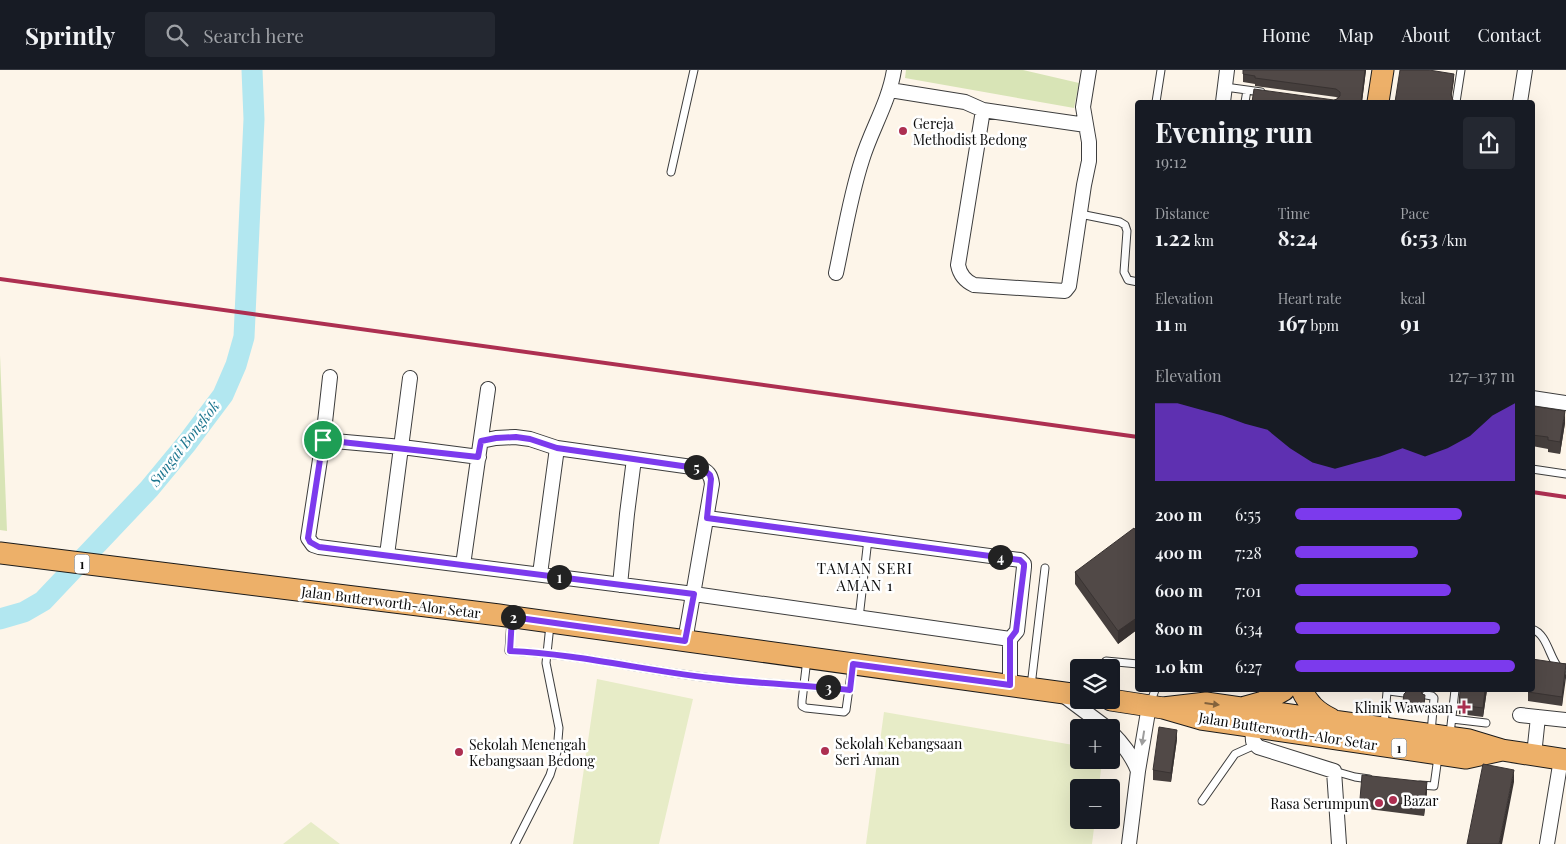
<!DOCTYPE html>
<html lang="en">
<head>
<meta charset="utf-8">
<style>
	:root { --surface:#171b24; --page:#242831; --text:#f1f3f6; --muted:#9ea1a6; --line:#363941; --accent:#7c3aed }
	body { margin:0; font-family:"Playfair Display",serif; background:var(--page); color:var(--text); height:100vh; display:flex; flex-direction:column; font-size:19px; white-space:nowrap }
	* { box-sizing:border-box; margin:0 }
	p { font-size:16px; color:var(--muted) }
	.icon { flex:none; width:28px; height:28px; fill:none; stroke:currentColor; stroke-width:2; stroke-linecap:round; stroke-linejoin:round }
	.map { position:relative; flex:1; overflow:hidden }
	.drawer { position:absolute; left:1135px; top:30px; width:400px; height:592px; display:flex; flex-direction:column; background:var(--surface); border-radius:5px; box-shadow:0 5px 20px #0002 }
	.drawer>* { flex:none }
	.controls { position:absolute; left:1070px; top:589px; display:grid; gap:10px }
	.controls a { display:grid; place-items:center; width:50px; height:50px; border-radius:5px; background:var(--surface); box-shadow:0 5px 20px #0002; font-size:25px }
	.pin { position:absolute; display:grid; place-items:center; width:42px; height:42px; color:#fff; margin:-21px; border:2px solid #fff; border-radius:50%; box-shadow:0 1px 5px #0007 }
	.km { position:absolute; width:25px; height:25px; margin:-12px; border-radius:50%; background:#222; color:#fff; font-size:14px; line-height:25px; text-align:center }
	.round { display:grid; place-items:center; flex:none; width:52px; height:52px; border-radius:5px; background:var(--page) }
	.overview { display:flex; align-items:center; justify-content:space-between; height:85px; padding:0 20px }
	h1 { font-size:28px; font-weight:700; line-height:38px }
	.stats { display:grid; grid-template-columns:repeat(3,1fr); gap:8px; height:85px; padding:5px 20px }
	.stats div { display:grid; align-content:center }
	.stats b { font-size:21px; font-weight:700 }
	.stats small { font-size:14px; font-weight:400 }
	.stats p { font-size:14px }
	.chart { height:140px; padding:10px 20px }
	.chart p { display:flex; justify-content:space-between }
	.chart svg { width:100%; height:90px; margin-top:5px; fill:var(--accent); opacity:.7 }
	ul { padding:0 20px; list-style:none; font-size:16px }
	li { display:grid; grid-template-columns:80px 60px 1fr; align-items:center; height:38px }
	li i { height:12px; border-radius:6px; background:var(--accent) }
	header { display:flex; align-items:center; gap:30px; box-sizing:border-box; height:70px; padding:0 25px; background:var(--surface); border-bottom:1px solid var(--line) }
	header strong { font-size:24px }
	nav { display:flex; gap:28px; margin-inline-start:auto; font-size:18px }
	.search { width:350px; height:45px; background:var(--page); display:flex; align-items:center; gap:12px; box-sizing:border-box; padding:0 18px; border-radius:5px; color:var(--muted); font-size:19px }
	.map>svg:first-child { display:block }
</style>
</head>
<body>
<header>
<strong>Sprintly</strong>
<div class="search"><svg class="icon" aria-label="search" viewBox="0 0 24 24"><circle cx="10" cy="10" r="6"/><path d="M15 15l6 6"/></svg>Search here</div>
<nav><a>Home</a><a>Map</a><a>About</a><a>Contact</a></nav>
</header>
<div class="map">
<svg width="1566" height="774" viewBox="0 0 1566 774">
	<rect width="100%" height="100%" fill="#fdf5e9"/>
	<path fill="#d8e4b6" d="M906,0H1023L1079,13L1074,38L905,8Z
		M0,285L7,461L0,460Z"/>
	<path fill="#e7ecc7" d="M597,609L693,629L659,774H573Z
		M884,642L1079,676V690H1102L1099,717L1079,718V750H1095L1092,774H866Z
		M311,752L340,774H283Z"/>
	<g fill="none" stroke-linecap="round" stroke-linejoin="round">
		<path stroke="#b2e7f0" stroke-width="21" d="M0,549L24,542L43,531L149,419L187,373L223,325L236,295L244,267L254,49L252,0"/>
		<defs>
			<path id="service" d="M1225,17L1247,20L1245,32
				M1247,20L1261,22
				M1156,32L1161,0
				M1456,32L1461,0
				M671,102L694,0
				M1080,144L1120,152L1125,155L1127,161L1124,202L1128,210L1138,212
				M1532,399L1566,404
				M859,548L868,469
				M511,550L509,581C581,584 650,602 721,609C764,614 807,615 850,620
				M1532,559C1547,564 1549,586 1558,597L1566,598
				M807,589L802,631V636L806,638L844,642L846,640L852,597
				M1100,598L1106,591L1138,594
				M1031,616L1045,498
				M1426,625L1432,626L1434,628L1431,663
				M1150,634L1155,620
				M1452,649L1486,653
				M1384,655L1387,622L1389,621L1404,623
				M1450,664L1455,620
				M1334,701L1355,707L1369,709
				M1420,715L1434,716L1438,687
				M1202,731L1235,684L1255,675
				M515,774L550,705L557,682L559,658L546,593L550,555"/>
			<path id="minor" d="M890,20L965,32L983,40L1086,55
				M1223,32L1227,0
				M1520,32L1525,0
				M983,40L958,195C960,205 965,211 974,215L1065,221L1069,216L1084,115L1089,91V72L1083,37L1089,0
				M836,203C844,166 850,127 862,90C871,60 889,32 894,0
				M330,307L323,370L308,468L313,475L319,477L694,524L1010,569
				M1532,328L1566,333
				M323,370L402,377L479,387
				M481,371L496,368L515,367L530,369L557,378L699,398C708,401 711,405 712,414L685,571
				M707,448L1020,490L1024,494V497L1017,561L1010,569V615
				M387,485L410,308
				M463,495L488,319
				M540,504L557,378
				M620,515L627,444L634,389
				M1063,625L1107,658
				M1520,645L1566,650
				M1252,657L1253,671L1258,677L1334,701L1339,774
				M1111,662C1123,674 1132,685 1138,701
				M1534,685L1538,647
				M1129,774L1138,701L1149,636
				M1547,774L1561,689"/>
			<path id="primary" d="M1378,32L1383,0
				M0,483L499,545L1079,625
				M1302,620C1308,634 1317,642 1331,649
				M1111,630L1163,638L1201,649L1466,688L1502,680
				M1245,637L1263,632L1284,620
				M1163,638L1206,633L1469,670L1502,680L1566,690"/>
		</defs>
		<use href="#service" stroke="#3d3d3d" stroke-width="9"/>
		<use href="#minor" stroke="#3d3d3d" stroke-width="16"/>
		<use href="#primary" stroke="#1b1b1b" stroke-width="23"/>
		<use href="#service" stroke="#fff" stroke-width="7"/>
		<use href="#minor" stroke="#fff" stroke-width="14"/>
		<use href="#primary" stroke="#edb069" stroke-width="21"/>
		<path stroke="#ad2f51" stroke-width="4" d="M0,209L1138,367
			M1532,422L1566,427"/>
	</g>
	<path fill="#463f3d" d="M1243,0H1366L1362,32H1252L1334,30L1338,28L1336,27L1255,16V14L1243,12Z
		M1532,336L1565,353L1560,384L1548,382V379L1532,376Z
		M1138,464V559L1118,574L1075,514V502Z
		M1566,594L1562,636L1528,631V620Z
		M1425,620L1422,623L1425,630L1424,639L1403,636V631Z
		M1487,620L1483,647L1459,644V635Z
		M1177,669L1171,712L1153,710V700Z
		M1427,722L1424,746L1360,738V729Z"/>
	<path fill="#393332" d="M1365,0H1366L1362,32H1361Z
		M1454,4V10L1451,31V25Z
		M1565,341V353L1560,384V372Z
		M1138,547V559L1118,574V561Z
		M1566,598V608L1562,636V627Z
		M1485,620H1487L1483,647V638Z
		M1177,660V669L1171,712V703Z
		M1514,700V712L1502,774H1499Z
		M1427,712V722L1424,746V736Z"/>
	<path fill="#514947" stroke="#393332" d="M1243,0H1365L1361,32H1252L1254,19L1334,30L1337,29L1340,26V22L1336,19L1255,8V6L1243,4Z
		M1400,0H1429L1454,4L1451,25L1453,30V32H1395Z
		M1532,336L1565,341L1560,372L1548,370V367L1532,365Z
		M1134,458L1138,464V547L1118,561L1075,502Z
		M1532,589L1566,594L1562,627L1528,622V620H1532Z
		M1408,620H1421L1422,624L1425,625L1424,634L1403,631L1404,624Z
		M1460,620H1485L1483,638L1459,635Z
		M1159,657L1177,660L1171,703L1153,700Z
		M1483,694L1514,700L1499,774H1467Z
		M1362,705L1427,712L1424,736L1360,729Z"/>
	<defs><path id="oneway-solid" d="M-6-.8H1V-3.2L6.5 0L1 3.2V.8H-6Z" transform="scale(1.25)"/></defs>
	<use fill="#87653e" href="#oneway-solid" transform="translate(1212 634) rotate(7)"/>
	<use fill="#9d9d9d" href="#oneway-solid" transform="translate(1143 668) rotate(99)"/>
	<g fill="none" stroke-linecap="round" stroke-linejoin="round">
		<defs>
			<path id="route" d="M516,367L530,369L557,378L703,399L710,405L711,409L707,448L1020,490L1024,494V497L1016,561L1010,569V615L853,594L850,620C807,615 764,614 721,609C650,602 581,584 510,581L512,547L685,571L694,524L319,477L310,472L308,468L323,370L478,387L481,371L496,368Z"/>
		</defs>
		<use href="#route" stroke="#fff" stroke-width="10"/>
		<use href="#route" stroke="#7c3aed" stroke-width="6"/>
	</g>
	<g fill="#ad2f51" stroke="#fff" stroke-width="2">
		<circle cx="903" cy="61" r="5"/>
		<path d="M1461.5 629.5h5v5h5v5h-5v5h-5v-5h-5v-5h5z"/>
		<circle cx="825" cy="681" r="5"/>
		<circle cx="459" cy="682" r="5"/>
		<circle cx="1393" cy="730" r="5"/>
		<circle cx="1379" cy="733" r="5"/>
	</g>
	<g text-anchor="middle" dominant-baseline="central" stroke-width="5" stroke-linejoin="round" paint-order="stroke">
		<g fill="#fff" stroke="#545454" stroke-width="1">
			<rect x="74.5" y="484.5" width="15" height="19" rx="4"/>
			<rect x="1391.5" y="668.5" width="15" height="19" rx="4"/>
		</g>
		<g font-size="12" font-weight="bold" fill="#0a0a0a">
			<text x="82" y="494">1</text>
			<text x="1399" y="678">1</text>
		</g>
		<g font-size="14" fill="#0a0a0a" stroke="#fff" text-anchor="start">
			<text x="913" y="53">Gereja<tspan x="913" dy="16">Methodist Bedong</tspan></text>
			<text x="1453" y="637" text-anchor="end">Klinik Wawasan</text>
			<text x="835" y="673">Sekolah Kebangsaan<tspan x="835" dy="16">Seri Aman</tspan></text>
			<text x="469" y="674">Sekolah Menengah<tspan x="469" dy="16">Kebangsaan Bedong</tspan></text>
			<text x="1403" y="730">Bazar</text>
			<text x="1369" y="733" text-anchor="end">Rasa Serumpun</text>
		</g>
		<g font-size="14" fill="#0a0a0a" stroke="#fff">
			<text transform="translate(391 532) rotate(7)">Jalan Butterworth-Alor Setar</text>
			<text transform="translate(1288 661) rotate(9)">Jalan Butterworth-Alor Setar</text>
		</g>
		<g font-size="15" font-style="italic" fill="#1f7790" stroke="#fff">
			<text transform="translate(184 373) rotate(-52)">Sungai Bongkok</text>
		</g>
		<g font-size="15" letter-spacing="1" fill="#0a0a0a" stroke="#fff">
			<text x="865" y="498">TAMAN SERI<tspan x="865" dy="17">AMAN 1</tspan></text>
		</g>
	</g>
</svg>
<div class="controls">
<a><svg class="icon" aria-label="layers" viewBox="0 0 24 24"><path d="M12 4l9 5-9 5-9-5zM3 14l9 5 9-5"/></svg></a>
<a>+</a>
<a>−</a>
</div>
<div class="pin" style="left:323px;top:370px;background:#1e9e55"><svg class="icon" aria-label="arrive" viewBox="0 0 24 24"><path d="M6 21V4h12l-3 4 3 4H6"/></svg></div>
<b class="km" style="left:559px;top:507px">1</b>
<b class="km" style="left:513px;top:547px">2</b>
<b class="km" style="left:828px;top:617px">3</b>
<b class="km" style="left:1000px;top:487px">4</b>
<b class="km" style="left:696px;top:397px">5</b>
<section class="drawer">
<div class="overview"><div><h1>Evening run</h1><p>19:12</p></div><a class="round"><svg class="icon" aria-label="share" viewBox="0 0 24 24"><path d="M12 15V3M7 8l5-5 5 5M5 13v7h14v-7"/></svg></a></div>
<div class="stats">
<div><p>Distance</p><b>1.22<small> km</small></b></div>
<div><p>Time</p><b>8:24</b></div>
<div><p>Pace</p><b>6:53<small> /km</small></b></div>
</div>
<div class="stats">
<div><p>Elevation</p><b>11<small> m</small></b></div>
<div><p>Heart rate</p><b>167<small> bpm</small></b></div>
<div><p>kcal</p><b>91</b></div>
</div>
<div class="chart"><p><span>Elevation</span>127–137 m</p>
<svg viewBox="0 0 160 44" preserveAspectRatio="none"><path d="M0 44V6L10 6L20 9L30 12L40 16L50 19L60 28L70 35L80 38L90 35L100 32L110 28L120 32L130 28L140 22L150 12L160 6V44z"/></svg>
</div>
<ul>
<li><b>200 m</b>6:55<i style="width:76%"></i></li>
<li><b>400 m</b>7:28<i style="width:56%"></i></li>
<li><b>600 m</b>7:01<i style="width:71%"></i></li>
<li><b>800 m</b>6:34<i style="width:93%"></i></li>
<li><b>1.0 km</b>6:27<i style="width:100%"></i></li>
</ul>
</section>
</div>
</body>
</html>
